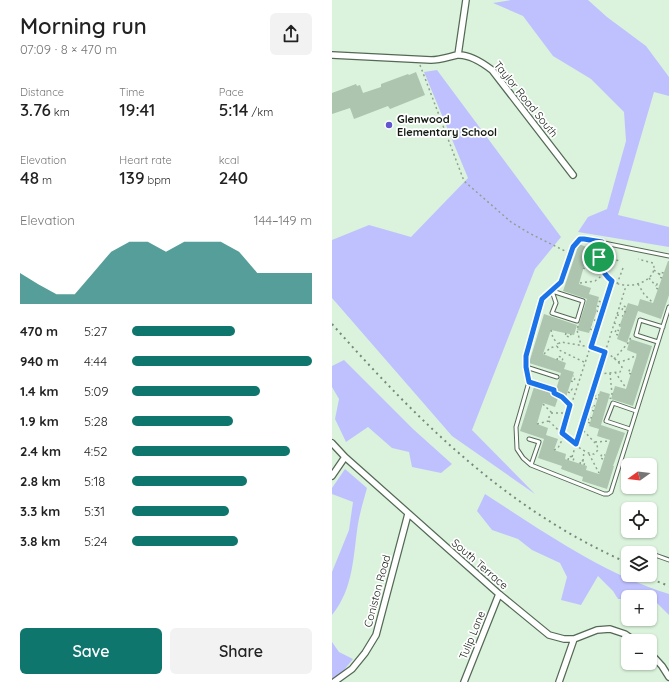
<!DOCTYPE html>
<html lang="en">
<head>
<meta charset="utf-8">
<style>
	:root { --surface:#fff; --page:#f2f2f2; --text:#222; --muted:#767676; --accent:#0f766e }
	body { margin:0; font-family:Quicksand,sans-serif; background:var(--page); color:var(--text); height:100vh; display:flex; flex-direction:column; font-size:15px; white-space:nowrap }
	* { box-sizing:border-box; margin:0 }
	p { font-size:13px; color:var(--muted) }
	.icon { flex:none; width:22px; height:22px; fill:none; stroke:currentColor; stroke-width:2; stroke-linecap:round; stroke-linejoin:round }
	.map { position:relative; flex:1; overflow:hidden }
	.sheet { display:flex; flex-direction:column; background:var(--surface); width:332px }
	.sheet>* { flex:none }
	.needle { width:26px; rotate:255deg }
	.fabs { position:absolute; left:289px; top:458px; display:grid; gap:8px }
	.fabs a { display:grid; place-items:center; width:36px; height:36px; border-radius:6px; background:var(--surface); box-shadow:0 1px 3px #0004; font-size:20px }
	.pin { position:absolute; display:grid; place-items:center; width:34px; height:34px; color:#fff; margin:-17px; border:2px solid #fff; border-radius:50%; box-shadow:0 1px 4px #0007 }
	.round { display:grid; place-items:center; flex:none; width:42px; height:42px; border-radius:6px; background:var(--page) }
	.summary { display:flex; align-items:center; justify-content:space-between; height:68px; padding:0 20px }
	h1 { font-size:22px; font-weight:600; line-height:30px }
	.figures { display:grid; grid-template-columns:repeat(3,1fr); gap:6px; height:68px; padding:4px 20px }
	.figures div { display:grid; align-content:center }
	.figures b { font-size:17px; font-weight:600 }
	.figures small { font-size:11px; font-weight:400 }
	.figures p { font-size:11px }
	.chart { height:112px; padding:8px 20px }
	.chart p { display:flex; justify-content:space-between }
	.chart svg { width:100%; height:72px; margin-top:4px; fill:var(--accent); opacity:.7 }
	.cta { display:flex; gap:8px; margin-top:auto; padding:8px 20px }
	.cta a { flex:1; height:46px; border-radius:6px; background:var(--accent); color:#fff; font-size:16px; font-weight:600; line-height:46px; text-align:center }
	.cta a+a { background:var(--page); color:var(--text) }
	ul { padding:0 20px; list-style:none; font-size:13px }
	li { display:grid; grid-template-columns:64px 48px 1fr; align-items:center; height:30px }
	li i { height:10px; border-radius:5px; background:var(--accent) }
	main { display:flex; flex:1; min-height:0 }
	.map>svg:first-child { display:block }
</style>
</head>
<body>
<main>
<section class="sheet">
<div class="summary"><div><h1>Morning run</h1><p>07:09 · 8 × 470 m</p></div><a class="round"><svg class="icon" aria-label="share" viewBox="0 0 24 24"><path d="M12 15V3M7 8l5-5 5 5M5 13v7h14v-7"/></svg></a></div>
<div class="figures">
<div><p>Distance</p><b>3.76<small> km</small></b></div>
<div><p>Time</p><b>19:41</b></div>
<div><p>Pace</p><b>5:14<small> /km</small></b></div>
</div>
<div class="figures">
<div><p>Elevation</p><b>48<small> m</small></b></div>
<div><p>Heart rate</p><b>139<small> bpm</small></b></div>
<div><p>kcal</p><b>240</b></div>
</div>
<div class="chart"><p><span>Elevation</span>144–149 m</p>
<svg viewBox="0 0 160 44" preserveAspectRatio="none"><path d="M0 44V25L10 32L20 38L30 38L40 25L50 12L60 6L70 6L80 12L90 6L100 6L110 6L120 12L130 25L140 25L150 25L160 25V44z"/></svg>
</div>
<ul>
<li><b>470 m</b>5:27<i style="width:57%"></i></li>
<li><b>940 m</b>4:44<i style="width:100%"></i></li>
<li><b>1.4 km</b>5:09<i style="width:71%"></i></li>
<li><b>1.9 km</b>5:28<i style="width:56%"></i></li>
<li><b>2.4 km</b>4:52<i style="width:88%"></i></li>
<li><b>2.8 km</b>5:18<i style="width:64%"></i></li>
<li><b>3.3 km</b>5:31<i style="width:54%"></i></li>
<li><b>3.8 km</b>5:24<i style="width:59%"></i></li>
</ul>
<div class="cta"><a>Save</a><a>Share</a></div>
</section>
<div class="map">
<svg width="337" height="682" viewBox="0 0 337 682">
	<rect width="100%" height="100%" fill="#dbf3dc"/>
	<path fill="#bfc1ff" d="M179,0H256L275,17L314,46L337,77V96L322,92L286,215L337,227V247L246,232L256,217L275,209L294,141L292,112L259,79L221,56L191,16L161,3Z
		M105,70L229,237L203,269L140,430L203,494L120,436L0,298V240L37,225L79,237L136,178L92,72Z
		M12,360L81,429L120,464L109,473L80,467L77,452L60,448L36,427L14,442L3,419L7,399L0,387V366Z
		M13,469L35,488C32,499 28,512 26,524C21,556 22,588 0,615V572L17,530L21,502L0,494V488Z
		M153,494C212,532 270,573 337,594V615L322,600H318V597H296V599H286L281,591L266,576L249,605L229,600L235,577L228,563L200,550L186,539L160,530L145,511Z
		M0,642L7,652L21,659L8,675L0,679Z"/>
	<path fill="#adc4ae" d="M84,72L93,95L58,109L56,106L22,119L18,108L0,114V93L24,84L25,86L28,85L31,93L49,87V84L76,74L77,75Z
		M247,244L257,248L247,284L259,288L257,294L267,297L264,309L265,310L257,333L245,330L255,299L231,291Z
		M336,261H337V295L329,319L306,311L295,343L285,339L289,327H287L296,303L306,306L308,299L321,303Z
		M212,314L245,325L242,335L219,330L211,354L234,363L232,369L242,372L234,397L223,393L229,373L197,363Z
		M298,339L320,346L301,406L279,399L283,386L294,389L305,354L295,350Z
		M202,387L227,395L223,407L211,403L205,424L216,428L214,435L226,439L222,450L234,454L233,459L255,466L254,470L267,474L278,440L265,436L267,429L257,426L268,391L278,394L269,425L293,433L281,466H282L275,489L250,481L251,477L229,469L230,466L206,458L212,439L188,431Z"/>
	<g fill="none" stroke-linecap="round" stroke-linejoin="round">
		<defs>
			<path id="lane" d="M337,256L252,239H247L241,247L229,281L210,299L194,356V367L197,382L184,427L185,449L191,458L199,465L272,494H276L279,492L337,307
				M220,291L251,301L245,321L220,313L224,303Z
				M326,342L304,335L308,320L331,327
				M194,367L225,377
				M197,382L222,390
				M298,429L274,421L281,403L304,411
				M197,439L207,442L199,465
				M323,555L337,560"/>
			<path id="street" d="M0,55L99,60C108,60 116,57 125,55C137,54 151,63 160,70L241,175
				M126,55L134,0
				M0,443L13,457L167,594L217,635L232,639H242L265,630L278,629L293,634L303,641
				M0,476L13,457
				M318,653L330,666L337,677
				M2,682L20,669L33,653L44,635L76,514
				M132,682L167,594
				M227,682L242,639"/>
		</defs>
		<use href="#lane" stroke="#546955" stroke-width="5"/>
		<use href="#street" stroke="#546955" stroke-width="8"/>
		<path stroke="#8fa18f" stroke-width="1.5" stroke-dasharray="2 3" stroke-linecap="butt" d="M88,65L132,181L179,222L197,233L235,252
			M269,246C259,303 331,288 321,263L306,259
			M259,256L267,257
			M254,257L258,258L259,253L256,252
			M255,267L287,260
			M251,268L254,269L255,265L252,264
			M322,270L327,274
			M317,278L324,286
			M330,278L327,277L328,272L332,273
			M248,283L263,281L272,274
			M285,284L291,268
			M306,284L312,294L321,303
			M326,289L324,288L325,284L328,285
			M265,306L268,307L270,302L266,301
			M265,311L270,313
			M294,312L290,311L291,306L295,307
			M285,315L291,316
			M262,320L267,321
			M282,323L288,325
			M246,326L245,330L249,345
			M258,329L261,330L262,326L259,325
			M219,330L221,338L226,344
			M234,333L233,336L238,337L239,334
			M286,335L283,334L284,329L287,331
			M212,354L218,348L225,346
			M282,359L296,343L299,337
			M225,360L226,356L231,358L230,361
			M252,362L227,350L225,346L226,344L229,342C250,346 277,347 290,367L288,372L266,374
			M286,362L295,360L305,355
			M283,372L294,388
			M278,373L280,394L278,399
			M299,374L296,373L298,369L300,370
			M239,381L242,382L243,377L241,376
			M236,392L238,393L240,389L237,388
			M224,394L238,405
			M265,399L262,398L264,394L267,395
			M211,404L220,413
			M262,411L259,410L260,405L263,406
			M236,413H220L217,417V421C225,429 251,455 262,454L266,450L265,445L249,428
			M258,423L255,422L257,417L260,418
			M205,424L217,421
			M230,433L280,281
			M263,442L277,441
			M222,450L226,448L232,436
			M257,454L267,473
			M240,457L294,286
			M271,459L268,458L270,454L273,455
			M236,460L237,456L242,458L241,461
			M251,461L252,451
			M248,464L249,460L253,462L252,465"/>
		<use href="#lane" stroke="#fff" stroke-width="3"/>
		<use href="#street" stroke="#fff" stroke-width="5.5"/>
		<path stroke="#788879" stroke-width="2" stroke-dasharray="2 4" stroke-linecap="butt" d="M0,324C86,421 175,510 296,563
			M309,575L337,586"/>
	</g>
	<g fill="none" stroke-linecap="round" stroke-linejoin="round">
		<defs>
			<path id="route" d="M248,239H252L270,242C267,258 266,270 280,281L259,347L273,352L244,444L230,433L238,405L230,397L222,393V390L197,382L194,367V356L206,313L210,299L229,282L241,247Z"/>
		</defs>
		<use href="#route" stroke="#fff" stroke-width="8"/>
		<use href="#route" stroke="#1a73e8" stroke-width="5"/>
	</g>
	<circle fill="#6256cf" stroke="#fff" stroke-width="1.5" cx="57" cy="125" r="4"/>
	<g text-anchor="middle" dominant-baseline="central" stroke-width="3.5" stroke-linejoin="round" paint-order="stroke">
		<g font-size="11" fill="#131b13" stroke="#fff">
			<text transform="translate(194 99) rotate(51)">Taylor Road South</text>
			<text transform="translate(148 564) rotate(41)">South Terrace</text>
			<text transform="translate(45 591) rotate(-75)">Coniston Road</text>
			<text transform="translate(140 635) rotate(-68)">Tulip Lane</text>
		</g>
		<g font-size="11" font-weight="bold" fill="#131b13" stroke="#fff" text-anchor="start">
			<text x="65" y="119">Glenwood<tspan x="65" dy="13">Elementary School</tspan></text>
		</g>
	</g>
</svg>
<div class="fabs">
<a><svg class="needle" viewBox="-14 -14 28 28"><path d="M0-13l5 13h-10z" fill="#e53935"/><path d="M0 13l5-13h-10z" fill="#767676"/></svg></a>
<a><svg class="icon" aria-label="locate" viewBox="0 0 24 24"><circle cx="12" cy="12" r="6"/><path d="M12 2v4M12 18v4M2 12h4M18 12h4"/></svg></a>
<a><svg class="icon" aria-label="layers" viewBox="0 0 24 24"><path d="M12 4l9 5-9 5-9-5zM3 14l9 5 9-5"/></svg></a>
<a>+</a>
<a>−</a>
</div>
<div class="pin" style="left:267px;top:257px;background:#1e9e55"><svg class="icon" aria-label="arrive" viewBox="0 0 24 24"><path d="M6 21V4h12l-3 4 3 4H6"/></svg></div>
</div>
</main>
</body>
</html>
